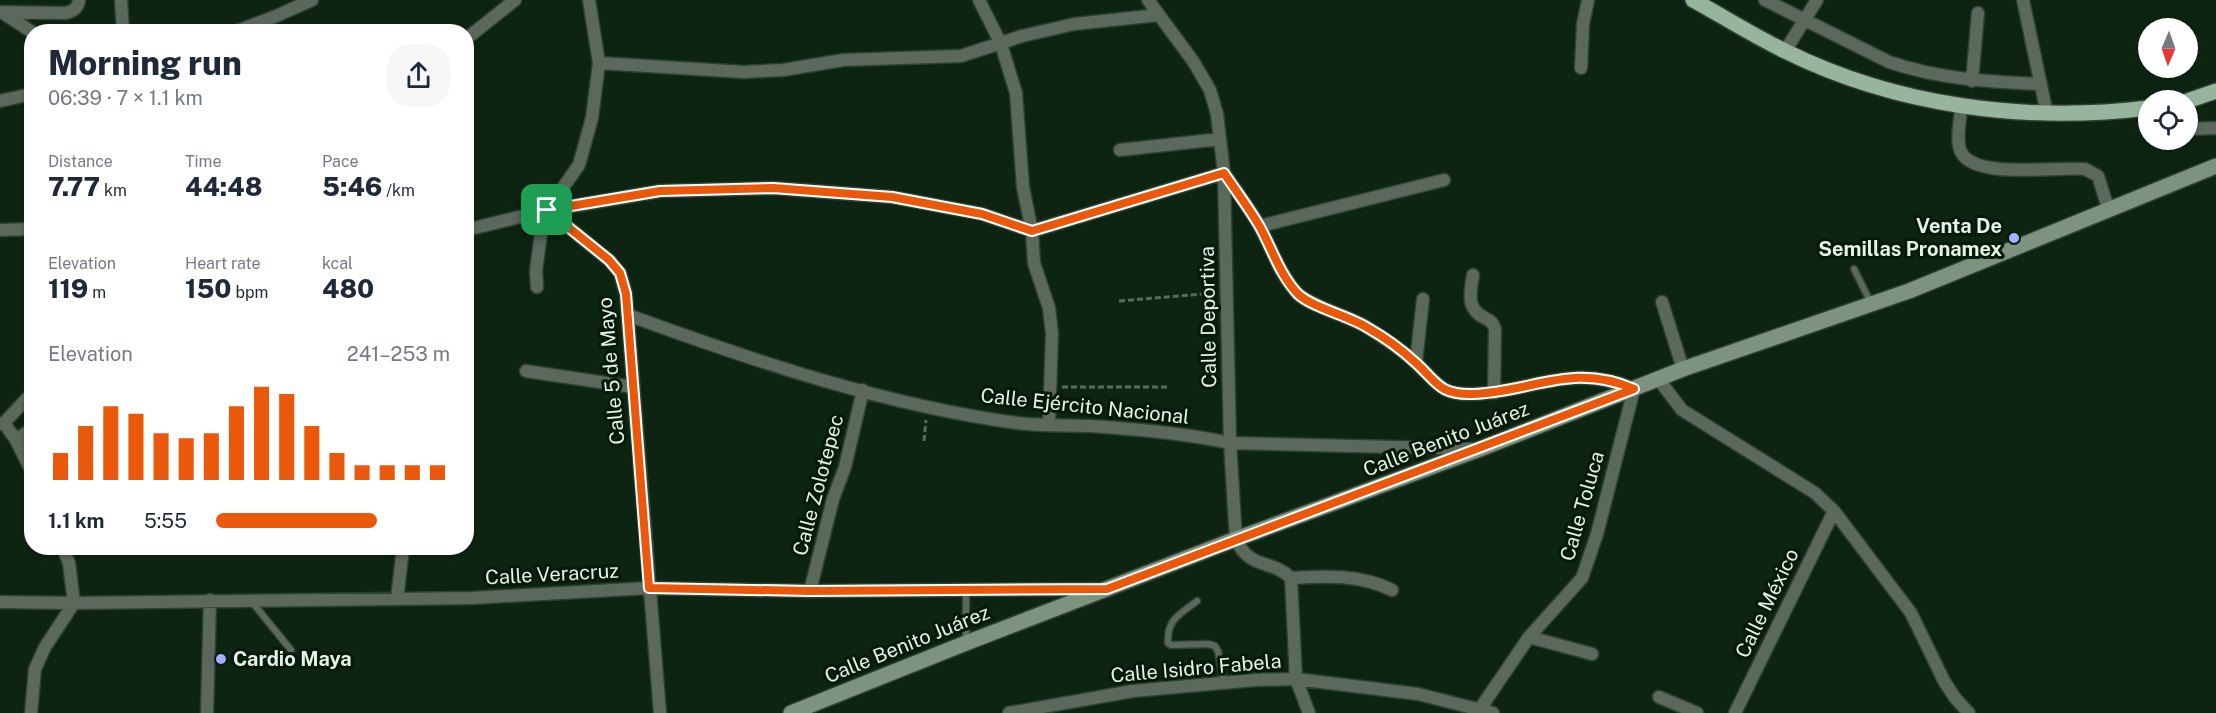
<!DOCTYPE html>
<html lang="en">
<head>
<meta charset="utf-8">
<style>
	:root { --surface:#fff; --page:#f6f6f7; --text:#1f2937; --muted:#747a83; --accent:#ea580c }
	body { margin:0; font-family:"Public Sans",sans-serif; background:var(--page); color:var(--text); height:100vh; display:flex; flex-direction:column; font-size:22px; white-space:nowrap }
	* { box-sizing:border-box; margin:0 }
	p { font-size:20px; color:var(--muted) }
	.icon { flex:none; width:33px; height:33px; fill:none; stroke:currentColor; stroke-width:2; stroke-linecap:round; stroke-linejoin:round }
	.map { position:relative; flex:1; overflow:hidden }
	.details { position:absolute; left:24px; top:24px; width:450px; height:531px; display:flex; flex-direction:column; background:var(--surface); border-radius:24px; box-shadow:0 2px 4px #0004 }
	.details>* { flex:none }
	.needle { width:39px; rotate:182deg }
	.controls { position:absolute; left:2138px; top:18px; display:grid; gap:12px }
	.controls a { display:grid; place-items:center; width:60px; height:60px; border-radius:50%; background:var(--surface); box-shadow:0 2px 4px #0004; font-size:30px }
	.pin { position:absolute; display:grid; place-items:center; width:51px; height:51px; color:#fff; margin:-26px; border-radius:12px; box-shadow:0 3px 9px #0006 }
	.round { display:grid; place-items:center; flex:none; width:63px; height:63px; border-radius:24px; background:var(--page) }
	.overview { display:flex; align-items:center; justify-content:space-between; height:102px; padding:0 24px }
	h1 { font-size:33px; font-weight:800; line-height:45px }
	.figures { display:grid; grid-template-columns:repeat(3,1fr); gap:9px; height:102px; padding:6px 24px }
	.figures div { display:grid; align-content:center }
	.figures b { font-size:26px; font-weight:800 }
	.figures small { font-size:16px; font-weight:400 }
	.figures p { font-size:16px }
	.chart { height:168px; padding:12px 24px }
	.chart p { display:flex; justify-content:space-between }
	.chart svg { width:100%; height:108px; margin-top:6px; stroke:var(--accent); stroke-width:6 }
	ul { padding:0 24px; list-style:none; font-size:20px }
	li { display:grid; grid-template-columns:96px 72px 1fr; align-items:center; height:45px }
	li i { height:15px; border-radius:8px; background:var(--accent) }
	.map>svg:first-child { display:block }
</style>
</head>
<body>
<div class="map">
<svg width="2216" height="713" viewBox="0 0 2216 713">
	<rect width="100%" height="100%" fill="#0e2413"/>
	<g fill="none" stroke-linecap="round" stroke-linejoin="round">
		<defs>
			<path id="lane" d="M1854,269L1871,303
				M1197,601C1179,615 1167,619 1168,643L1171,645L1208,644L1215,646L1218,651L1224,683
				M252,602L291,650
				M966,641V590"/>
			<path id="street" d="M121,0L123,32
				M589,0L599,63L592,118L579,165L547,210L609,260L620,273L626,294L660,713
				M979,0L1001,44L1016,93L1023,187L1032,231L1034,263L1049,308L1052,333L1049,424
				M1148,0L1193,61L1210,90L1217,114L1224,173L1230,443L1236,539C1249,570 1272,559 1291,578L1296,679L1309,713
				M1765,0L1889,62C1939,79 1990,82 2041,84
				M2023,0L2047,114
				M0,12L66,13C74,11 78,8 79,0
				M3,13L32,32
				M234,32L274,17L312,0
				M466,39L515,0
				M1785,51L1817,0
				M599,63L744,72L783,70L843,60L961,56L1022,36L1074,24L1159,15
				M1581,68L1583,24L1588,0
				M1972,81L1978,13
				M0,101L32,94
				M1961,106C1961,119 1955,140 1961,152C1975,180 2057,166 2085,169L2098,176L2108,208
				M2187,129L2216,128
				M1120,150L1220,139
				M1224,173C1236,191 1250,208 1260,227C1272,249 1280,275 1298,294C1314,308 1350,316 1368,328C1384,338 1402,350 1416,363C1437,382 1439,395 1473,394C1532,392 1573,362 1634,389L1597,534L1582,578L1529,637L1480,709
				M1260,226L1444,180
				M0,230L32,229
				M466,230L544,211L660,191L773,188L892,197L982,214L1032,231L1224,173
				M1473,275C1470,294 1466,309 1485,318C1491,321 1493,323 1495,329L1494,393
				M537,287L536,271L544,211
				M1662,302L1683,369
				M628,315C754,361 884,405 1017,423C1041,426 1066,425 1090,426C1137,429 1184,433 1230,443L1476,449
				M1416,362L1423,299
				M526,371L633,387
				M1659,380L1682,410L1815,493L1834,511L1911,613L1944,681L1955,698L1969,713
				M4,423L16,440L32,472
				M0,424L4,423L32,393
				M16,440L32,429
				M1291,578C1326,576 1359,574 1392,590
				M810,591L833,499L845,467L863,390
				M397,599L403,548
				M0,602L74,603L472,598L649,588L810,591L1100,589
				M1529,637L1592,654
				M1659,697L1697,713
				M31,713L35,669L45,647L74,603L69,563L63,548
				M207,713L210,600
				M1009,713L1133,691L1255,680L1296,679L1418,694L1493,713
				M1735,713L1834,511"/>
			<path id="secondary" d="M791,713L966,643L1236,539L1480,449L1683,369L1909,291L2216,166"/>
			<path id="primary" d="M1693,0C1724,17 1754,36 1785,51C1896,106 2025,123 2148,108
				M2187,101L2216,91"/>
		</defs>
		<use href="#lane" stroke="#2c4131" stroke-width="9"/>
		<use href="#street" stroke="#2c4131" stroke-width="15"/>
		<use href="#secondary" stroke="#2c4131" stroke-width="18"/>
		<use href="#primary" stroke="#2c4131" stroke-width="18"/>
		<path stroke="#576a5b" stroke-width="3" stroke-dasharray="6 3" stroke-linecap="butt" d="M1119,301L1213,293
			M1062,387H1170
			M924,441L926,420"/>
		<use href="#lane" stroke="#5b695d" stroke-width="6"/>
		<use href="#street" stroke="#5b695d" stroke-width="12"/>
		<use href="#secondary" stroke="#7d9380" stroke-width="15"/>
		<use href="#primary" stroke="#97b49c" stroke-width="15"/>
	</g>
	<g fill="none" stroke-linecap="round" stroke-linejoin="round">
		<defs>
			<path id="route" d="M1224,173C1236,191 1249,208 1260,227C1272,249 1280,275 1298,294C1313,308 1350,316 1368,328C1384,337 1402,350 1416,363C1437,382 1439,395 1473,394C1532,392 1573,362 1634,389L1107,589L810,591L649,588L626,294L620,273L609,260L547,210L660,191L773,188L892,197L982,214L1032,231Z"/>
		</defs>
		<use href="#route" stroke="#fff" stroke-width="12"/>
		<use href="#route" stroke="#ea580c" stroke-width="8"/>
	</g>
	<g fill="#a2b2fd" stroke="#051a0a" stroke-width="2">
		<circle cx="2014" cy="238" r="6"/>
		<circle cx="221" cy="659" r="6"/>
	</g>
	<g text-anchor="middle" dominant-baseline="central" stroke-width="6" stroke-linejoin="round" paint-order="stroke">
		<g font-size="20" font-weight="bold" fill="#e5f3e7" stroke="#051a0a" text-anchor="end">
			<text x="2002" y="226">Venta De<tspan x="2002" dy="23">Semillas Pronamex</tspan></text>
			<text x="233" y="659" text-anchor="start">Cardio Maya</text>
		</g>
		<g font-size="20" fill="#e5f3e7" stroke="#051a0a">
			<text transform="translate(1208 317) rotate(-91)">Calle Deportiva</text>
			<text transform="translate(611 371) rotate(-95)">Calle 5 de Mayo</text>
			<text transform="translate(1085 406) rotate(6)">Calle Ejército Nacional</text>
			<text transform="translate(1446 439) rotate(-21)">Calle Benito Juárez</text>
			<text transform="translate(818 485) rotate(-75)">Calle Zolotepec</text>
			<text transform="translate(1582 506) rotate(-74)">Calle Toluca</text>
			<text transform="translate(552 574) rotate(-3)">Calle Veracruz</text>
			<text transform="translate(1767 603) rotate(-64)">Calle México</text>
			<text transform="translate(907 644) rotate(-22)">Calle Benito Juárez</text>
			<text transform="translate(1196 668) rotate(-5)">Calle Isidro Fabela</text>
		</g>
	</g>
</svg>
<div class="controls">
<a><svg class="needle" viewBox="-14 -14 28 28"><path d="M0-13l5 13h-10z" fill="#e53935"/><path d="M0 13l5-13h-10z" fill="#747a83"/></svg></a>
<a><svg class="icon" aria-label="locate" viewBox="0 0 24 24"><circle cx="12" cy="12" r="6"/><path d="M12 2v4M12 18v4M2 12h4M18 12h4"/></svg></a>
</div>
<div class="pin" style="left:547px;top:210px;background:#1e9e55"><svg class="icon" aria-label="arrive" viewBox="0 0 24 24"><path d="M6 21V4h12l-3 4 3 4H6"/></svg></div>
<section class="details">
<div class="overview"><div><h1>Morning run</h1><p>06:39 · 7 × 1.1 km</p></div><a class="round"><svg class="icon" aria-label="share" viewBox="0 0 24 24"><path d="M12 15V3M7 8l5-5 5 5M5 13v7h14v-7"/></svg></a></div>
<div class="figures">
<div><p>Distance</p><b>7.77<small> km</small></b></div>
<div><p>Time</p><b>44:48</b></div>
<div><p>Pace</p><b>5:46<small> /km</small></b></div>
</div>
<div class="figures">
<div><p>Elevation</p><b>119<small> m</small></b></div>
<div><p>Heart rate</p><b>150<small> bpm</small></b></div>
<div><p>kcal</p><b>480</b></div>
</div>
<div class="chart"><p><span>Elevation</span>241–253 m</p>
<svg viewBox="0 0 160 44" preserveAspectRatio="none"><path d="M5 44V33M15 44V22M25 44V14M35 44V17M45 44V25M55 44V27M65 44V25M75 44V14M85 44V6M95 44V9M105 44V22M115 44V33M125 44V38M135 44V38M145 44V38M155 44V38"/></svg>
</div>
<ul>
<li><b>1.1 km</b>5:55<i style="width:69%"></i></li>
</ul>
</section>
</div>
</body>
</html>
